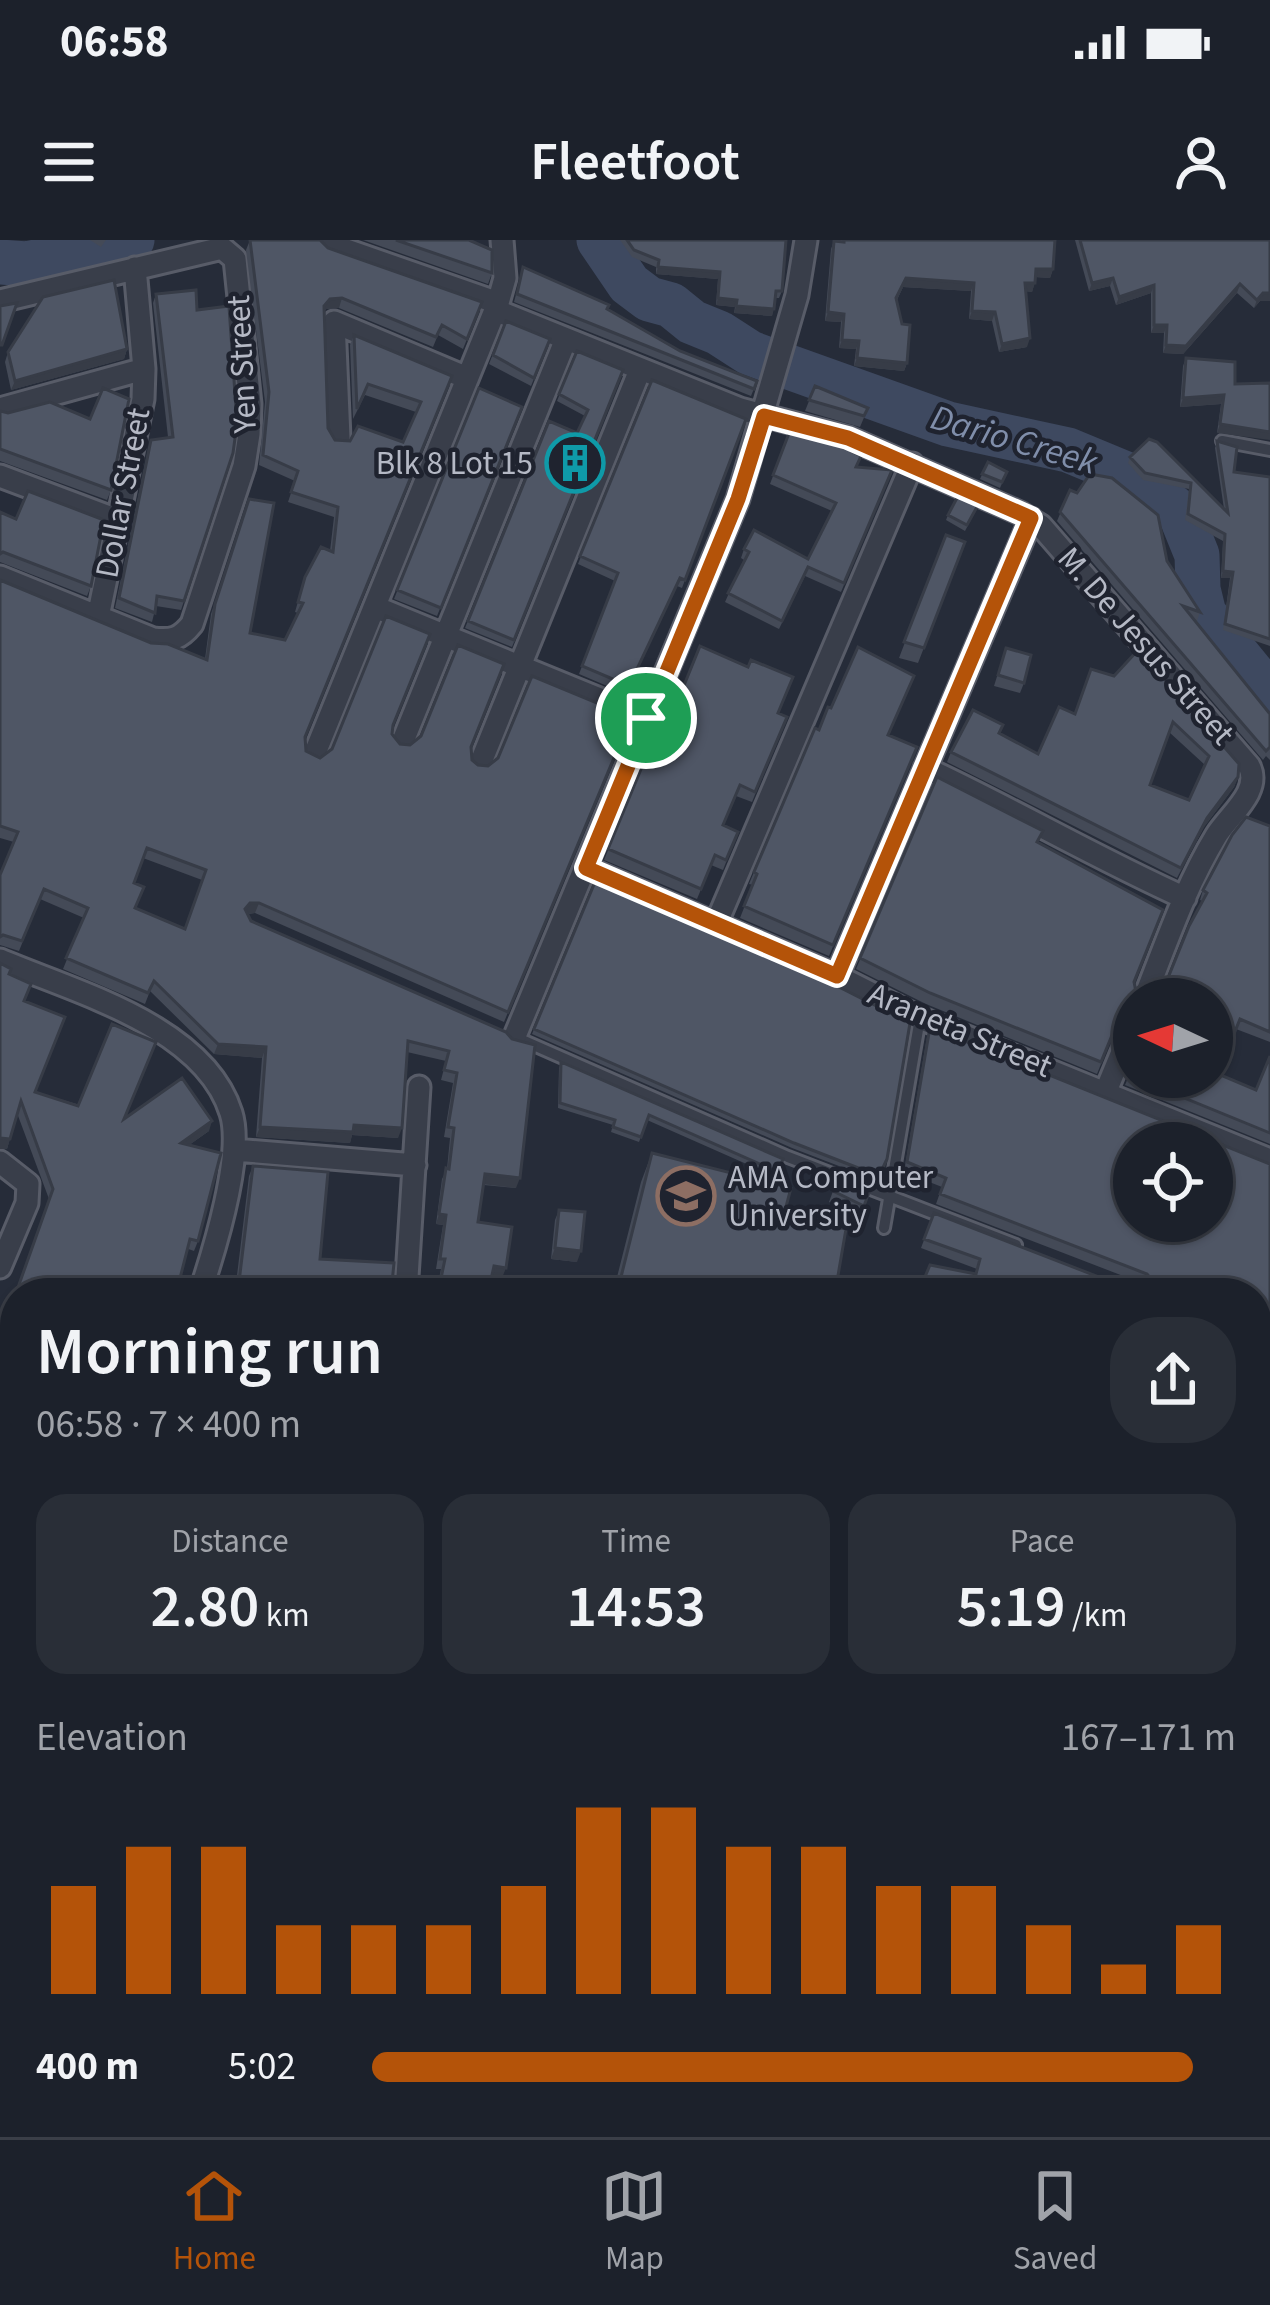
<!DOCTYPE html>
<html lang="en">
<head>
<meta charset="utf-8">
<style>
	:root { --surface:#1c212b; --page:#292e37; --text:#f1f3f6; --muted:#a0a3a9; --line:#3a3e47; --accent:#b45309 }
	body { margin:0; font-family:"Source Sans 3",sans-serif; background:var(--page); color:var(--text); height:100vh; display:flex; flex-direction:column; font-size:45px; white-space:nowrap }
	* { box-sizing:border-box; margin:0 }
	p { font-size:39px; color:var(--muted) }
	.icon { flex:none; width:66px; height:66px; fill:none; stroke:currentColor; stroke-width:2; stroke-linecap:round; stroke-linejoin:round }
	.map { position:relative; flex:1; overflow:hidden }
	.drawer { position:absolute; left:0px; top:1038px; width:1272px; height:861px; display:flex; flex-direction:column; background:var(--surface); border-radius:48px 48px 0 0; box-shadow:0 3px 9px #0004,0 0 0 3px var(--line) }
	.drawer>* { flex:none }
	.needle { width:78px; rotate:274deg }
	.fabs { position:absolute; left:1113px; top:738px; display:grid; gap:24px }
	.fabs a { display:grid; place-items:center; width:120px; height:120px; border-radius:50%; background:var(--surface); box-shadow:0 3px 9px #0004,0 0 0 3px var(--line); font-size:60px }
	.pin { position:absolute; display:grid; place-items:center; width:102px; height:102px; color:#fff; margin:-51px; border:6px solid #fff; border-radius:50%; box-shadow:0 3px 12px #0007 }
	.round { display:grid; place-items:center; flex:none; width:126px; height:126px; border-radius:48px; background:var(--page) }
	.headline { display:flex; align-items:center; justify-content:space-between; height:204px; padding:0 36px }
	h1 { font-size:66px; font-weight:600; line-height:90px }
	.stats { display:grid; grid-template-columns:repeat(3,1fr); gap:18px; height:204px; padding:12px 36px }
	.stats div { display:grid; align-content:center; border-radius:30px; background:var(--page); text-align:center }
	.stats b { font-size:60px; font-weight:600 }
	.stats small { font-size:33px; font-weight:400 }
	.stats p { font-size:33px }
	.chart { height:336px; padding:24px 36px }
	.chart p { display:flex; justify-content:space-between }
	.chart svg { width:100%; height:216px; margin-top:12px; stroke:var(--accent); stroke-width:6 }
	ul { padding:0 36px; list-style:none; font-size:39px }
	li { display:grid; grid-template-columns:192px 144px 1fr; align-items:center; height:90px }
	li i { height:30px; border-radius:15px; background:var(--accent) }
	.status { display:flex; justify-content:space-between; align-items:center; height:84px; padding:0 60px; background:var(--surface); direction:ltr }
	.status svg { height:33px; fill:currentColor }
	header { display:flex; justify-content:space-between; align-items:center; height:156px; padding:0 36px; background:var(--surface); font-size:54px; font-weight:600 }
	.menu { display:flex; justify-content:space-around; align-items:center; height:168px; border-top:3px solid var(--line); background:var(--surface); font-size:33px; color:var(--muted) }
	.menu a { display:grid; justify-items:center; gap:6px }
	.menu .active { color:var(--accent) }
	.map>svg:first-child { display:block }
</style>
</head>
<body>
<div class="status"><b>06:58</b><svg viewBox="0 0 49 12"><path d="M0 12V9h3v3zM5 12V6h3v6zM10 12V3h3v9zM15 12V0h3v12zM26 1h20v11H26zM47 4h2v5h-2z"/></svg></div>
<header><svg class="icon" aria-label="menu" viewBox="0 0 24 24"><path d="M4 6h16M4 12h16M4 18h16"/></svg>Fleetfoot<svg class="icon" aria-label="person" viewBox="0 0 24 24"><circle cx="12" cy="8" r="4"/><path d="M4 21q1-7 8-7t8 7"/></svg></header>
<div class="map">
<svg width="1270" height="1897" viewBox="0 0 1270 1897">
	<rect width="100%" height="100%" fill="#262c39"/>
	<g fill="none" stroke-linecap="round" stroke-linejoin="round">
		<path stroke="#3e4960" stroke-width="8" d="M0,1526L15,1535"/>
		<path stroke="#3e4960" stroke-width="45" d="M599,0L629,44L649,59L671,65L692,82L719,93L750,113L948,184L1068,210L1138,239L1180,273L1197,315L1198,349L1204,374L1253,434L1270,466
			M0,22L27,24L132,0"/>
		<defs>
			<path id="service" d="M1222,201L1270,210
				M513,796L788,917L1016,1005
				M884,988L920,778"/>
			<path id="minor" d="M329,4L498,63
				M0,61L222,8L235,19L250,164L249,194L244,226L192,384C180,399 172,401 153,399L0,337
				M495,70L740,169L849,198L1020,273L1041,286L1249,526C1262,551 1229,575 1216,596C1185,647 1166,704 1144,759
				M0,169L144,129L135,28
				M339,198L334,82L467,138
				M0,236L117,280
				M375,367L646,478
				M98,377L143,159L144,129
				M403,501L566,99
				M315,513L498,63L505,38L502,0
				M481,522L640,130
				M925,528C1013,569 1096,618 1185,658
				M586,628L837,736L920,778L1270,920
				M716,684L912,224
				M0,720C75,752 204,786 231,873C244,914 214,1011 200,1053
				M837,736L1031,279
				M515,796L738,259L797,55L806,0
				M1106,851L1134,783
				M234,910L415,925
				M0,922L28,944L27,963L0,1027
				M406,1053L419,847
				M0,1374L15,1382
				M0,1636L15,1637"/>
		</defs>
		<use href="#service" stroke="#585c68" stroke-width="16"/>
		<use href="#minor" stroke="#585c68" stroke-width="27"/>
		<use href="#service" stroke="#393e4a" stroke-width="10"/>
		<use href="#minor" stroke="#393e4a" stroke-width="21"/>
	</g>
	<path fill="#444a57" fill-rule="evenodd" d="M90,0H106L101,7Z
		M250,0L321,3L328,8L482,62L463,109L438,95L433,107L339,68L326,69L324,72L328,188L335,200L403,202L416,172L365,155L353,179L350,105L354,95L452,136L305,498L306,511L320,518L393,486L392,494L400,504L471,508L472,520L478,525L488,526L627,487L504,782L255,673L248,674L251,681L506,792L516,948L484,945L478,982L502,1038L492,1037L488,1053H436L441,1029H436L443,985L436,984L442,939L447,929L450,898L444,897L453,843L441,840L446,821L407,812L398,898L352,895L350,903L256,897L262,818L214,814L150,751L145,764L63,729L84,678L40,659L19,711L0,705V635L14,602L0,598V340L151,403L205,419L211,374L249,259L250,393L285,400L298,373L295,372L305,337L330,311L334,277L288,262L295,241L259,225L265,162L246,10ZM143,618L202,640L185,689L135,669L134,643Z
		M363,0H469L492,33L488,44Z
		M620,0H786L782,51L779,58H775L772,76L734,73L735,67L716,65L718,39L656,34V27L632,17Z
		M841,0H1055L1053,29L1050,38L1036,37L1032,52L1026,51L1027,107L999,112L992,81L969,79L971,51L903,47L897,60L907,123L904,131L854,126L856,109L839,108L841,82L825,81L831,9L834,1Z
		M1075,0H1270L1260,61L1254,68L1237,53L1183,114L1163,113L1164,93H1151V53L1116,65L1110,46L1089,51Z
		M523,27L607,69L680,111L757,141L751,156L514,62Z
		M156,54L197,70L233,213L181,370L156,366L152,382L115,368L148,209L151,200L168,197L153,63Z
		M506,81L550,99L531,146L489,124Z
		M127,109L124,119L11,150L5,122L8,112Z
		M577,111L623,130L512,407L465,388L549,181L577,193L585,176L557,161Z
		M1186,118L1235,144L1270,143L1217,193L1221,164L1180,167L1183,126Z
		M652,140L746,179L682,348L677,346L626,454L579,434L615,341L578,324Z
		M815,146L868,168L860,187L805,171Z
		M479,148L522,167L437,376L394,359Z
		M0,171L111,250L107,260L0,221Z
		M791,188L851,211L857,227L892,230L841,352L805,336L779,389L725,362L744,320L741,318L744,309L808,319L832,271L770,244Z
		M1149,199L1224,269L1215,208L1217,201L1234,232L1270,237V406L1223,390L1230,338H1221L1223,301L1185,280L1189,249L1143,240L1128,223L1130,217Z
		M988,222L1007,232L1000,248L980,239Z
		M1070,250L1167,321L1200,372L1197,381H1195L1270,474V520L1266,516L1263,520L1057,281Z
		M976,270L965,291L946,280L948,275Z
		M0,272L91,346L87,356L0,322Z
		M946,295L965,302L918,423L899,418Z
		M1006,408L1024,443L1020,453L994,446Z
		M1139,409L1238,537L1234,547L1204,587L1177,638L947,522L951,512L1003,485L1000,493L1038,514ZM1169,492L1205,525L1189,560L1150,545Z
		M778,474L787,477L752,562L736,556L723,585L738,592L723,630L711,625L697,659L604,620L658,488L663,490Z
		M819,490L889,495L917,507L829,716L740,678L753,645L749,644L754,632Z
		M937,537L1038,603L1134,743L1132,768L1120,777L1097,834L926,764L856,729Z
		M1270,586V802L1236,789L1218,835L1256,850L1270,816V904L1125,845L1202,661L1200,660L1203,650Z
		M595,642L887,919L878,941L792,908L532,794Z
		M0,723L24,761L35,852L125,878L209,891L189,905L198,1001L194,1011L49,959L17,873L7,909H0Z
		M930,787L1270,924V1095L1257,1089V1053H918L975,1034L977,1029L921,1008L934,973L1140,1053L1149,1050L1144,1044L936,964L942,947L904,932L927,797Z
		M561,822L783,919L776,937L647,880L639,902L611,892L613,885L558,868L559,828Z
		M652,913L783,978L835,1053H613L641,942Z
		M253,926L320,1019L391,1053L235,1052L249,936Z
		M839,935L871,947L860,976L829,962Z
		M559,970L577,1022L551,1019L555,980Z
		M15,1054V1356L0,1348V1088Z
		M0,1392L15,1399V1494L0,1487Z
		M15,1545V1592L0,1586V1580Z
		M573,1884H680L679,1897H572Z"/>
	<path fill="#373c47" d="M658,27L720,32L718,39L656,34Z
		M1036,29H1053L1050,38L1033,37Z
		M906,38L974,43L971,51L903,47L893,67Z
		M1113,38L1110,46L1089,51L1092,43Z
		M1025,43H1035L1032,52L1022,51Z
		M1240,44L1237,53L1183,114L1163,113L1166,105Z
		M1154,45L1151,53L1116,65L1119,57Z
		M1263,53H1270V61H1260L1254,68L1257,60Z
		M342,58L339,68L326,69L320,76L324,66L330,59Z
		M718,58L737,60L735,67L716,65Z
		M736,66L774,69L772,76L734,73Z
		M972,71L995,72L992,81L969,79Z
		M828,72L844,74L841,82L825,81Z
		M1154,85H1167L1164,93H1151Z
		M1030,98L1027,107L999,112L1002,104Z
		M842,100L859,101L856,109L839,108Z
		M127,109L124,119L11,150L15,141Z
		M857,118L907,123L904,131L854,126Z
		M1224,155L1221,164L1180,167L1183,158Z
		M1220,184L1270,192V200L1217,193Z
		M1223,331L1233,332L1230,338H1221Z
		M1238,537L1234,547L1204,587L1177,638L1207,578Z
		M250,663H259L255,673L246,674L245,669Z
		M1137,757L1134,759L1132,768L1120,777L1097,834L1124,766Z
		M218,804L266,807L262,818L214,814Z
		M212,881L209,891L178,913L181,903Z
		M354,885L402,888L398,898L352,895L350,903L256,897L260,887Z
		M0,898L10,899L7,909H0Z
		M485,934L520,938L516,948L482,944Z
		M439,974L446,975L443,985L436,984Z
		M555,1008L581,1011L577,1022L551,1019Z
		M494,1026L506,1028L502,1038L490,1037Z
		M1270,1276V1285L1257,1286V1277Z
		M4,1795L15,1796V1802L2,1801Z
		M1270,1846V1854L1257,1859V1851Z
		M434,1889L451,1891L449,1896L432,1895Z
		M867,1890L864,1897H839L841,1891Z
		M752,1891L787,1893L785,1897H750Z"/>
	<path fill="#4f5665" stroke="#373c47" stroke-width="3" fill-rule="evenodd" d="M250,0H320L328,8L482,62L467,99L442,85L436,97L342,58L330,59L324,66L328,188L335,200L350,201L358,186L403,202L421,162L368,144L357,169L354,95L452,136L305,497L306,511L320,518L332,509L386,376L430,394L393,485L392,494L400,504L410,505L421,496L458,405L504,424L471,507L472,520L478,525L488,526L498,518L532,436L631,477L508,772L259,663H250L245,669L251,681L506,792L512,799L535,805L520,938L485,934L478,982L512,987L506,1028L494,1026L488,1053H438L445,1019H440L446,975L439,974L446,928L449,929L454,888L448,887L457,833L444,830L449,811L408,801L402,888L354,885L353,892L260,887L266,807L218,804L154,741L148,753L66,718L88,668L44,649L22,701L3,695L0,697V635L18,592L0,586V340L151,403L168,404L207,420L215,364L249,259L274,263L250,393L285,400L303,363L298,362L305,337L321,307L333,312L338,267L291,252L298,231L263,215L269,152ZM147,608L206,630L185,689L135,668L144,647L134,643Z
		M396,0H469L492,10V33Z
		M627,0H786L782,51H776L774,69L736,66L737,60L718,58L720,32L658,27L659,20L634,10Z
		M844,0H1055L1053,29H1036L1035,43H1025L1030,98L1002,104L995,72L972,71L974,43L906,38L896,58L902,84L910,85L907,123L857,118L859,101L842,100L844,74L828,72L834,1L844,2Z
		M1080,0H1270V53H1263L1257,60L1240,44L1186,106L1166,105L1167,85H1154V45L1119,57L1113,38L1092,43Z
		M523,27L609,65L607,69L680,111L757,141L754,149L517,54Z
		M114,40L127,109L15,141L8,112L43,57Z
		M196,50L197,70L229,66L237,184L233,213L184,361L157,356L155,373L119,358L151,200L173,197L156,54Z
		M17,63L2,105H0V66Z
		M506,81L550,99L534,138L493,115Z
		M577,111L623,130L514,400L468,381L549,181L577,193L588,170L559,154Z
		M1186,118L1235,122V144L1270,143V192L1220,184L1224,155L1183,158Z
		M652,140L746,179L685,340L680,338L629,446L582,426L618,333L580,316Z
		M815,146L868,168L864,176L809,160Z
		M103,148L129,159L111,250L0,209V171L8,173L50,162L90,179Z
		M479,148L522,167L441,368L397,350Z
		M791,188L853,206L851,211L861,216L856,227L892,230L844,343L808,327L782,381L728,353L749,312L744,309L754,290L808,319L836,263L773,235Z
		M1149,199L1157,202L1228,273L1217,201L1237,207L1234,232L1270,237V399L1225,384L1233,332L1223,331L1225,294L1188,274L1191,243L1145,233L1130,217Z
		M988,222L1007,232L1002,242L982,234Z
		M1090,234L1112,238L1158,275L1167,321L1200,372L1183,366L1270,474V507L1266,511L1060,272L1070,250L1077,253Z
		M28,251L104,280L91,346L3,312L0,314V272L16,279Z
		M958,256L978,265L967,285L948,275Z
		M946,295L965,302L924,408L904,402Z
		M700,406L748,427L751,420L793,437L778,473L787,477L755,552L740,545L723,585L738,592L726,620L715,615L701,649L608,609L658,488L663,490L676,465Z
		M858,407L914,436L888,495L917,507L833,705L744,666L757,634L754,632L815,488L819,490L828,467L831,468Z
		M1006,408L1031,415L1024,443L998,435Z
		M1139,409L1239,524L1238,537L1207,578L1181,628L951,512L973,470L1003,485L999,493L1038,514L1059,467L1075,474L1091,429L1114,436ZM1173,482L1209,516L1189,560L1150,545Z
		M937,537L1043,591L1037,602L1163,670L1134,742L1137,757L1124,766L1101,822L930,753L860,718Z
		M1246,577L1270,586V792L1240,779L1218,834L1256,850L1270,816V893L1128,835L1134,821V837H1212V759H1156L1161,755L1189,686L1207,653L1203,650L1232,595Z
		M595,642L833,744L910,783L887,919L879,936L794,903L534,789Z
		M0,723L11,729L9,734L31,744L24,761L65,777L35,852L78,866L112,784L156,802L124,879L182,838L212,881L181,903L221,913L198,1001L190,999L177,1050L181,1051L180,1053H16L53,949L21,861L10,899L0,898Z
		M930,787L1270,924V1084L1260,1080L1257,1083V1053H918L930,1025L976,1034L980,1019L924,999L934,973L1140,1053L1150,1050L1153,1041L1147,1034L940,954L946,938L907,922ZM1134,903H1212V981H1134Z
		M561,822L783,919L778,932L649,875L641,897L613,887L615,880L560,863Z
		M652,913L791,948L783,978L846,989L835,1053H617Z
		M253,926L328,932L320,1019L394,1023L391,1053H308L239,1042Z
		M839,935L871,947L864,966L833,951Z
		M559,970L585,972L581,1011L555,1008Z
		M15,1054V1344L0,1336V1088Z
		M1257,1098L1270,1103V1276L1257,1277Z
		M1270,1291V1846L1257,1851V1294Z
		M0,1392L15,1399V1482L0,1475Z
		M15,1545V1580L2,1574Z
		M0,1676L15,1677V1796L4,1795L1,1839Z
		M435,1884H452L451,1891L434,1889Z
		M489,1884H555L556,1897H468L466,1888Z
		M578,1884H680L679,1897H577Z
		M753,1884H787V1893L752,1891Z
		M840,1884H1241L1240,1897H1244H866L867,1890L841,1891Z"/>
	<g fill="none" stroke-linecap="round" stroke-linejoin="round">
		<defs>
			<path id="route" d="M764,176L848,198L1031,278L837,736L586,628L738,259Z"/>
		</defs>
		<use href="#route" stroke="#fff" stroke-width="24"/>
		<use href="#route" stroke="#b45309" stroke-width="15"/>
	</g>
	<defs>
		<symbol id="building-ring" viewBox="-11 -11 22 22"><circle r="9.5" fill="#1f232f" stroke="#0f9aa8" stroke-width="1.5"/><path d="M-4-6H4V6H1V3H-1V6H-4ZM-2.5-4.3h1.7v1.8h-1.7ZM.8-4.3h1.7v1.8H.8ZM-2.5-1h1.7V.8h-1.7ZM.8-1h1.7V.8H.8Z" fill="#0f9aa8"/></symbol>
		<symbol id="university-ring" viewBox="-11 -11 22 22"><circle r="9.5" fill="#1f232f" stroke="#8d6e63" stroke-width="1.5"/><path d="M0-5L7-2L0 1L-7-2ZM-4 1L0 2.5L4 1V4Q0 6-4 4Z" fill="#8d6e63"/></symbol>
	</defs>
	<g fill-rule="evenodd">
		<use href="#building-ring" x="542" y="190" width="66" height="66"/>
		<use href="#university-ring" x="653" y="923" width="66" height="66"/>
	</g>
	<g text-anchor="middle" dominant-baseline="central" stroke-width="9" stroke-linejoin="round" paint-order="stroke">
		<g font-size="33" fill="#b5b9c5" stroke="#1f232f">
			<text transform="translate(242 124) rotate(-93)">Yen Street</text>
			<text transform="translate(123 253) rotate(-79)">Dollar Street</text>
			<text transform="translate(1146 406) rotate(49)">M. De Jesus Street</text>
			<text transform="translate(960 790) rotate(23)">Araneta Street</text>
		</g>
		<g font-size="33" fill="#b5b9c5" stroke="#1f232f" text-anchor="end">
			<text x="533" y="223">Blk 8 Lot 15</text>
			<text x="728" y="937" text-anchor="start">AMA Computer<tspan x="728" dy="38">University</tspan></text>
		</g>
		<g font-size="36" font-style="italic" fill="#808eaa" stroke="#1f232f">
			<text transform="translate(1014 200) rotate(16)">Dario Creek</text>
		</g>
	</g>
</svg>
<div class="fabs">
<a><svg class="needle" viewBox="-14 -14 28 28"><path d="M0-13l5 13h-10z" fill="#e53935"/><path d="M0 13l5-13h-10z" fill="#a0a3a9"/></svg></a>
<a><svg class="icon" aria-label="locate" viewBox="0 0 24 24"><circle cx="12" cy="12" r="6"/><path d="M12 2v4M12 18v4M2 12h4M18 12h4"/></svg></a>
</div>
<div class="pin" style="left:646px;top:478px;background:#1e9e55"><svg class="icon" aria-label="arrive" viewBox="0 0 24 24"><path d="M6 21V4h12l-3 4 3 4H6"/></svg></div>
<section class="drawer">
<div class="headline"><div><h1>Morning run</h1><p>06:58 · 7 × 400 m</p></div><a class="round"><svg class="icon" aria-label="share" viewBox="0 0 24 24"><path d="M12 15V3M7 8l5-5 5 5M5 13v7h14v-7"/></svg></a></div>
<div class="stats">
<div><p>Distance</p><b>2.80<small> km</small></b></div>
<div><p>Time</p><b>14:53</b></div>
<div><p>Pace</p><b>5:19<small> /km</small></b></div>
</div>
<div class="chart"><p><span>Elevation</span>167–171 m</p>
<svg viewBox="0 0 160 44" preserveAspectRatio="none"><path d="M5 44V22M15 44V14M25 44V14M35 44V30M45 44V30M55 44V30M65 44V22M75 44V6M85 44V6M95 44V14M105 44V14M115 44V22M125 44V22M135 44V30M145 44V38M155 44V30"/></svg>
</div>
<ul>
<li><b>400 m</b>5:02<i style="width:95%"></i></li>
</ul>
</section>
</div>
<nav class="menu">
<a class="active"><svg class="icon" aria-label="home" viewBox="0 0 24 24"><path d="M3 11l9-7 9 7M6 9v11h12V9"/></svg>Home</a>
<a><svg class="icon" aria-label="map" viewBox="0 0 24 24"><path d="M3 6l6-2 6 2 6-2v14l-6 2-6-2-6 2zM9 4v14M15 6v14"/></svg>Map</a>
<a><svg class="icon" aria-label="saved" viewBox="0 0 24 24"><path d="M7 4h10v16l-5-4-5 4z"/></svg>Saved</a>
</nav>
</body>
</html>
